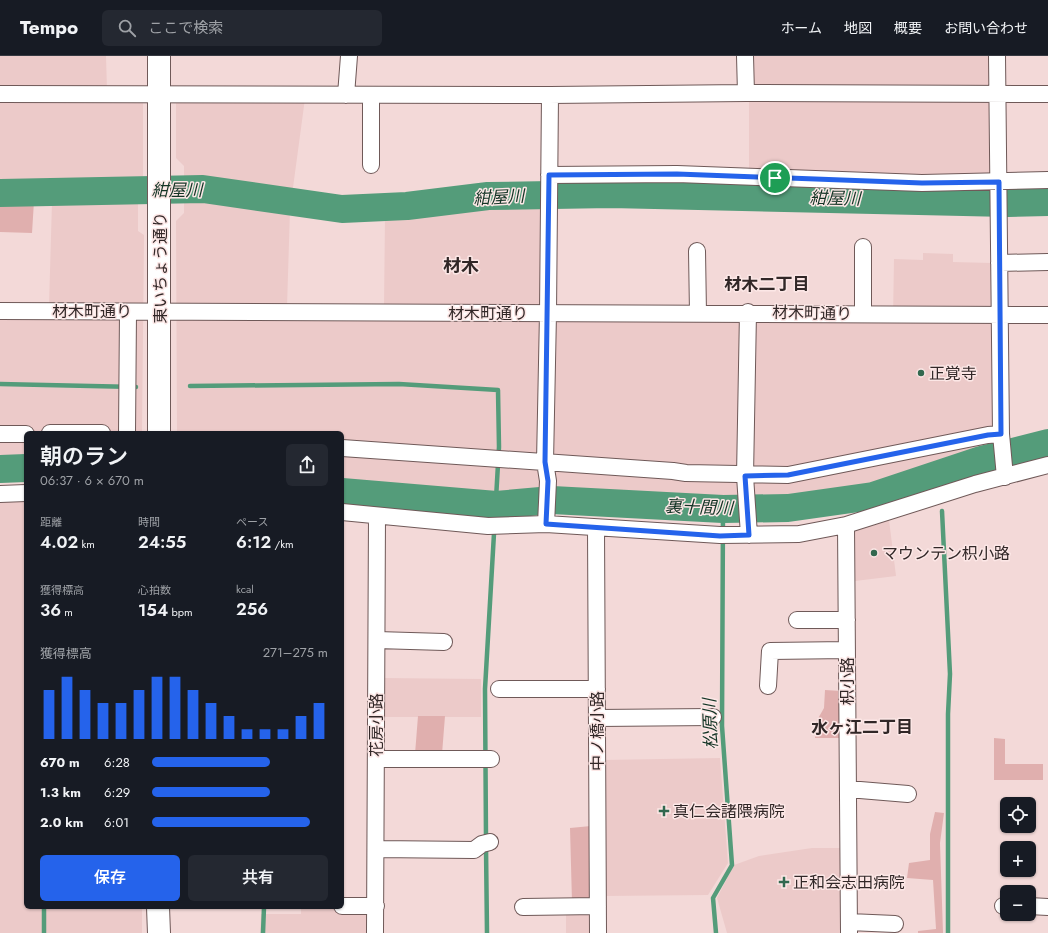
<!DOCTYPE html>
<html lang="ja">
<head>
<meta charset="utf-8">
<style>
	:root { --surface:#171b24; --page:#242831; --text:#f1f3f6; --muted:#9ea1a6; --line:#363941; --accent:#2563eb }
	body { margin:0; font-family:Jost,"Noto Sans JP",sans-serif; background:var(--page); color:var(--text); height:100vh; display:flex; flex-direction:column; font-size:15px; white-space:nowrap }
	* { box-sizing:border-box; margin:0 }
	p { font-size:13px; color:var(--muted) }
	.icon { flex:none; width:22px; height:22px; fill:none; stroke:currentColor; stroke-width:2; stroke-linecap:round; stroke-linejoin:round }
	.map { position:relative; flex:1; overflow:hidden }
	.side { position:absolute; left:24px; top:375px; width:320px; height:478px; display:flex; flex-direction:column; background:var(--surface); border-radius:6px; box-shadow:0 1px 3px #0004 }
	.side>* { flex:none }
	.fabs { position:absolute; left:1000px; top:741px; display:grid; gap:8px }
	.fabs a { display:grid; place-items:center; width:36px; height:36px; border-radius:6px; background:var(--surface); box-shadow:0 1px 3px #0004; font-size:20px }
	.pin { position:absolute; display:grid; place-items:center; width:34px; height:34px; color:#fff; margin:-17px; border:2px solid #fff; border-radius:50%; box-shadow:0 1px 4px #0007 }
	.round { display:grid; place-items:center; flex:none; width:42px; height:42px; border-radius:6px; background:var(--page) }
	.summary { display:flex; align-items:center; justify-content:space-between; height:68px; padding:0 16px }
	h1 { font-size:22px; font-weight:600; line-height:30px }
	.figures { display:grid; grid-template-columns:repeat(3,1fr); gap:6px; height:68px; padding:4px 16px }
	.figures div { display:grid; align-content:center }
	.figures b { font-size:17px; font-weight:600 }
	.figures small { font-size:11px; font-weight:400 }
	.figures p { font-size:11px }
	.chart { height:112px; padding:8px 16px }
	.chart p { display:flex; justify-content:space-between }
	.chart svg { width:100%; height:72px; margin-top:4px; stroke:var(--accent); stroke-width:6 }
	.cta { display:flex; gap:8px; margin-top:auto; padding:8px 16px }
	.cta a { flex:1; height:46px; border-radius:6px; background:var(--accent); color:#fff; font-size:16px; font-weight:600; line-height:46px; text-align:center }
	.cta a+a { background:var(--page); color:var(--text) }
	ul { padding:0 16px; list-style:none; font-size:13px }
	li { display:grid; grid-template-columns:64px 48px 1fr; align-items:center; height:30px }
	li i { height:10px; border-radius:5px; background:var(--accent) }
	header { display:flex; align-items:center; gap:24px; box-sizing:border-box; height:56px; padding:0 20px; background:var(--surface); border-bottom:1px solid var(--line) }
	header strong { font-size:19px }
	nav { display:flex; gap:22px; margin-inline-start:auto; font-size:14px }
	.search { width:280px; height:36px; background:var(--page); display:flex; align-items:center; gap:10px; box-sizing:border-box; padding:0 14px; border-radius:6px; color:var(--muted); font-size:15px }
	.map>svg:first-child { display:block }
</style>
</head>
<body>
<header>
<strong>Tempo</strong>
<div class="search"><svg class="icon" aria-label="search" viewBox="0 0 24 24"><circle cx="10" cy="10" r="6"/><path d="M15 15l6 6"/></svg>ここで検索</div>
<nav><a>ホーム</a><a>地図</a><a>概要</a><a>お問い合わせ</a></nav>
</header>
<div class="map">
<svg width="1048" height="877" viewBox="0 0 1048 877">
	<rect width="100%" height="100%" fill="#f3d9d8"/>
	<path fill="#eccac9" d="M0,0H106L107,34L143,35V128L0,133Z
		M749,0H991L994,120L749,116Z
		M176,34L306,35L290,154L287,251H384L385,161L485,149L545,150V260L893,262L894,203L923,204V197L953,198V206L991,207L994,391L869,432L787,446H715L558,437L486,443L342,430V377H177L176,165L184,157V110L176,102Z
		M138,141V175L144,179L142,377H26V406H0V250H49L52,146Z
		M0,445H26V851H142V877H0Z
		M889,464L896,520L855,525V475Z
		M383,622L481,623V661H383Z
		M720,702L728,807L708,839L604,840L603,704Z
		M812,792H842L841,877H727L717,842L734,809L759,800Z
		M301,853H369V877H260L261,858H301Z
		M566,855H591V877H566Z"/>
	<path fill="#e0afae" d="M34,145L32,177L0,176V146Z
		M825,634L841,635V682H815L816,666L824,652Z
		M418,660H445L442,698H415Z
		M994,682L1005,683V708H1043V724H994Z
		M935,756L944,757L940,787L943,877H918V875L936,873L933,824L907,822L909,807L930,804V778Z
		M591,770V846H572L570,772Z"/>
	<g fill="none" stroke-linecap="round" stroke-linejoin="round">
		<path stroke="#549c7a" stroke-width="4.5" d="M0,328L136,331
			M190,330L399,328L498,334L499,391L485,633L486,783
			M942,455L950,618L948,658V877
			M486,791L487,877
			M44,877V851
			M263,877L264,851
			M716,877L713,842L732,809L722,670L723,453"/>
		<path stroke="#549c7a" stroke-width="28" d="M0,137L203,133L342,153L407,150L488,140L611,138L1008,147L1048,146
			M0,413L26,412
			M342,436L496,449L552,444L723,453L788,452L873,440L981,404L1048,387"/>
		<defs>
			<path id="minor" d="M745,0L746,37
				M997,0L1001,378L1005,421
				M0,38L550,39L746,37L1048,38
				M346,39L349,0
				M371,109V39
				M549,119L677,118L922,127L1048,124
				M863,191V258
				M697,195L698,257
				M999,207L1048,206
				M0,255L1048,259
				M748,256L745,420L749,479
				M50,377H102
				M127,377L128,256
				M0,378H26
				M342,392L673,415L686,417L788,419L988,379L1001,378
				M0,438L26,437
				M342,456L488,470L546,468L720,479L799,478L846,469L975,428L1048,409
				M546,468L548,425L545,406L548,257L550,39
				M846,469L849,877
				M596,472L598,877
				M797,564H847
				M377,584L444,586
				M768,630L770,595L847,594
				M499,633H597
				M597,662L713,661
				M376,703H491
				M848,733L908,738
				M376,793L474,794L482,788L490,786
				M342,850H376
				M1003,850H1007
				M1029,850L1048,851
				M523,851L598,850
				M849,866L895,868
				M375,877L377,460"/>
			<path id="highway" d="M159,377V0
				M158,851L159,877"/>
		</defs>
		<use href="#minor" stroke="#6f5958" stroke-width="18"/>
		<use href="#highway" stroke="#6f5958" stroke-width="24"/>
		<use href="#minor" stroke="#fff" stroke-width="16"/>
		<use href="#highway" stroke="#fff" stroke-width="22"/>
	</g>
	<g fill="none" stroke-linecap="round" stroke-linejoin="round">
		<defs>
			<path id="route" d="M677,118L922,127L999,126L1001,378L988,379L788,419L745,420L749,479L720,480L546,468L548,425L545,406L549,119Z"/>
		</defs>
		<use href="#route" stroke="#fff" stroke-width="8"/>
		<use href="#route" stroke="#2563eb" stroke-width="5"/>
	</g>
	<g fill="#32684f" stroke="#fce7e6" stroke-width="1.5">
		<circle cx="921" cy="317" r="4"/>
		<circle cx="874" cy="497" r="4"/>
		<path d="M662 749h4v4h4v4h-4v4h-4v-4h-4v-4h4z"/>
		<path d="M782 820h4v4h4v4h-4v4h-4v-4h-4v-4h4z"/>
	</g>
	<g text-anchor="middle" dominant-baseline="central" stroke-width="3" stroke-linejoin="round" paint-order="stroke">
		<g font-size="16" fill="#312727" stroke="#fce7e6">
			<text transform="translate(160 212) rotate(-90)">東いちょう通り</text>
			<text x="92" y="255">材木町通り</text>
			<text x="488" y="257">材木町通り</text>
			<text transform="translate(812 257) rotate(1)">材木町通り</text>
			<text transform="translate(847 625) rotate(-90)">枳小路</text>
			<text transform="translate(376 669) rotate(-90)">花房小路</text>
			<text transform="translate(597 675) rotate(-90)">中ノ橋小路</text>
		</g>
		<g font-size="16" fill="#312727" stroke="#fce7e6" text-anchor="start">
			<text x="929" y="317">正覚寺</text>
			<text x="882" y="497">マウンテン枳小路</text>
			<text x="673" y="755">真仁会諸隈病院</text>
			<text x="793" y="826">正和会志田病院</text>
		</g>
		<g font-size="17" font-style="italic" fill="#133425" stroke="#fce7e6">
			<text x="177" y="134">紺屋川</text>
			<text transform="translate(499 141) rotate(-3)">紺屋川</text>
			<text transform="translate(835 142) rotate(1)">紺屋川</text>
			<text transform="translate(699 451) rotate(2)">裏十間川</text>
			<text transform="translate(710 668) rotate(-92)">松原川</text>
		</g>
		<g font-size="17" font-weight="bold" fill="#312727" stroke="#fce7e6">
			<text x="767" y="228">材木二丁目</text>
			<text x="862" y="671">水ヶ江二丁目</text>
		</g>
		<g font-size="18" font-weight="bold" fill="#312727" stroke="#fce7e6">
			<text x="461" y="210">材木</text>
		</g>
	</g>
</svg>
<div class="fabs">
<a><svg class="icon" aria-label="locate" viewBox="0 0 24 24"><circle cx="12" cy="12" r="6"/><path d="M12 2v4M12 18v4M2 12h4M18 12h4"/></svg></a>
<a>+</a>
<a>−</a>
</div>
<div class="pin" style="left:775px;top:122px;background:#1e9e55"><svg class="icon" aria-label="arrive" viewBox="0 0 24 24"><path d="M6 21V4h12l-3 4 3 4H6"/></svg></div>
<section class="side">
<div class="summary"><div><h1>朝のラン</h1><p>06:37 · 6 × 670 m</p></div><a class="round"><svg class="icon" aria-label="share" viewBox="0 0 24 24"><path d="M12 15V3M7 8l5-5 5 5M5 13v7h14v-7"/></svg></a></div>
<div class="figures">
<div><p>距離</p><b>4.02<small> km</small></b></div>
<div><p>時間</p><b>24:55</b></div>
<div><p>ペース</p><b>6:12<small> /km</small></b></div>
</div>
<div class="figures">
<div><p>獲得標高</p><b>36<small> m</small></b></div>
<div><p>心拍数</p><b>154<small> bpm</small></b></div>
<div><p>kcal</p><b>256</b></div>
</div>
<div class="chart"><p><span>獲得標高</span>271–275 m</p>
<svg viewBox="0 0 160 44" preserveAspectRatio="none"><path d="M5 44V14M15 44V6M25 44V14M35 44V22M45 44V22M55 44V14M65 44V6M75 44V6M85 44V14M95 44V22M105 44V30M115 44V38M125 44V38M135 44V38M145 44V30M155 44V22"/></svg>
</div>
<ul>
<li><b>670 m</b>6:28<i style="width:67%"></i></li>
<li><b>1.3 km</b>6:29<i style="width:67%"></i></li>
<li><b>2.0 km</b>6:01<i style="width:90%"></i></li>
</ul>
<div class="cta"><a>保存</a><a>共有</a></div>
</section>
</div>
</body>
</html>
